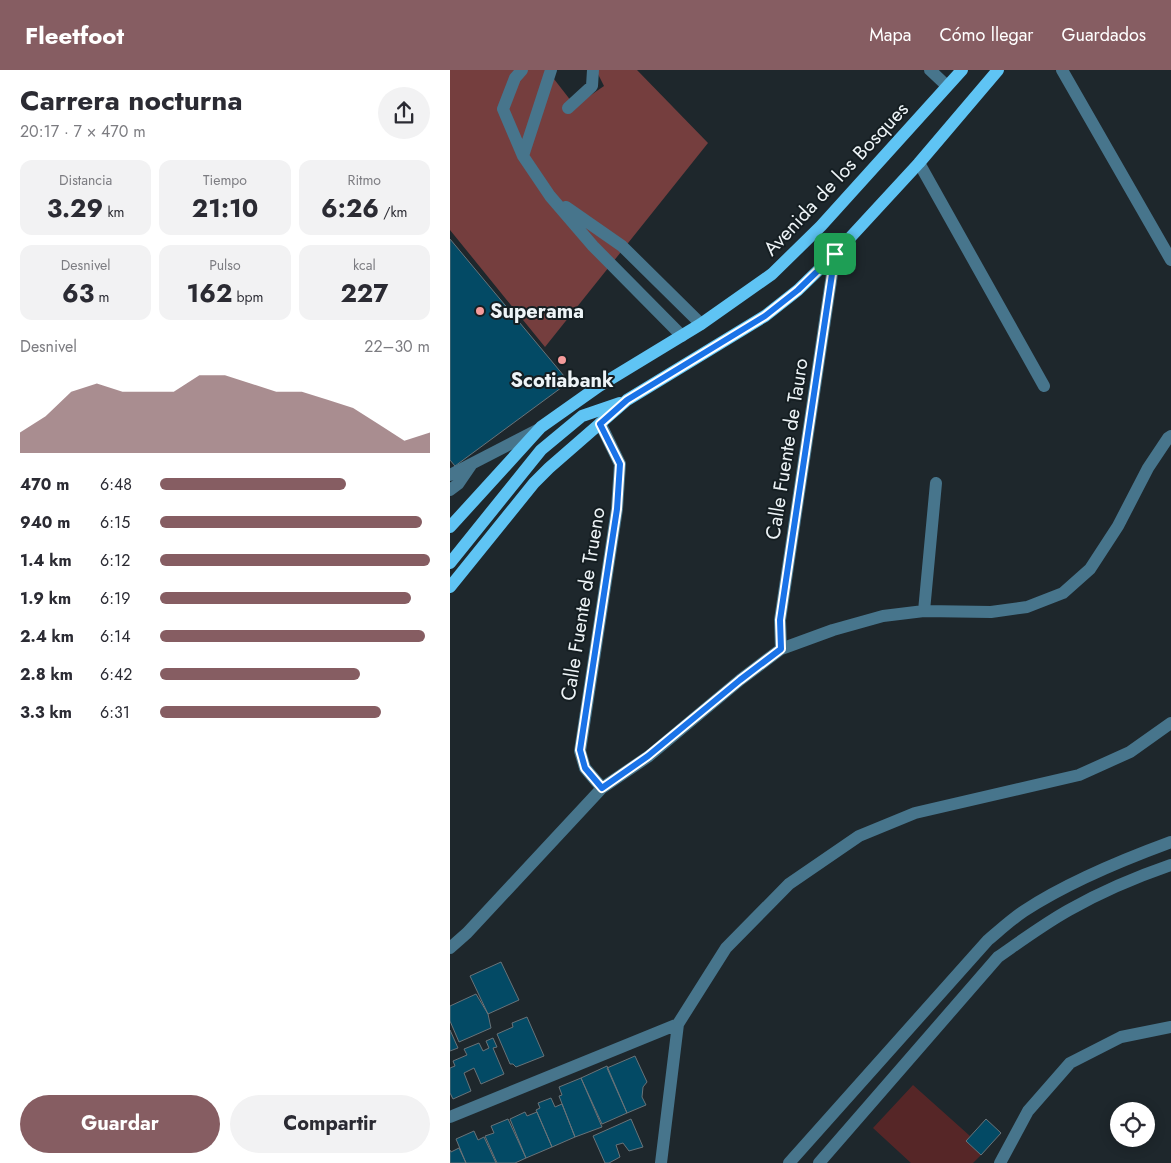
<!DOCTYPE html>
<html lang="es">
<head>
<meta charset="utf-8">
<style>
	:root { --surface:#fff; --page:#f2f2f3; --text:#2b2b33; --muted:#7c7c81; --accent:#865d62 }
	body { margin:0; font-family:Jost,sans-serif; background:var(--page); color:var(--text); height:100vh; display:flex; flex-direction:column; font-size:19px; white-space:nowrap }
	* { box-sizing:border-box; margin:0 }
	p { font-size:16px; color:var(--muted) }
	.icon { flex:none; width:28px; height:28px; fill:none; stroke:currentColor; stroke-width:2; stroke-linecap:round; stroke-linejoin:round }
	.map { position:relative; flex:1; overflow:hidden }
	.sheet { display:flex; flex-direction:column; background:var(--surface); width:450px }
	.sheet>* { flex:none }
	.fabs { position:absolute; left:660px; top:1032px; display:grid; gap:10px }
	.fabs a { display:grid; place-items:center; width:45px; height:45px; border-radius:50%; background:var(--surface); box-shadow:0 2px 12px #0003; font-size:25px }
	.pin { position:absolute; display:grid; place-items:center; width:42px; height:42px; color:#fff; margin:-21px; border-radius:10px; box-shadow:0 2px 8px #0006 }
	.round { display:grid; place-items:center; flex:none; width:52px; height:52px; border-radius:26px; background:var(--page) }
	.overview { display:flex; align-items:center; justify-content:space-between; height:85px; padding:0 20px }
	h1 { font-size:28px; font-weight:700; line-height:38px }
	.figures { display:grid; grid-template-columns:repeat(3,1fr); gap:8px; height:85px; padding:5px 20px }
	.figures div { display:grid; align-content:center; border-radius:12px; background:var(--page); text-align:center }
	.figures b { font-size:25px; font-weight:700 }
	.figures small { font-size:14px; font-weight:400 }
	.figures p { font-size:14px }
	.chart { height:140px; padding:10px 20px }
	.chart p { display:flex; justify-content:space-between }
	.chart svg { width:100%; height:90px; margin-top:5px; fill:var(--accent); opacity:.7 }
	.primary-button { display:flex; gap:10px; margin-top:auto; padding:10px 20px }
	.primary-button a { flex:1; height:58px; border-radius:30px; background:var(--accent); color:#fff; font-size:20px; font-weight:700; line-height:58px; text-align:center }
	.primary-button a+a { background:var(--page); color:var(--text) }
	ul { padding:0 20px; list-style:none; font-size:16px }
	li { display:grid; grid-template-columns:80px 60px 1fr; align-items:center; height:38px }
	li i { height:12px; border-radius:6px; background:var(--accent) }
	header { display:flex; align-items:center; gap:30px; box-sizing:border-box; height:70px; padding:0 25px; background:var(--accent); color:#fff }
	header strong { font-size:24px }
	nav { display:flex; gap:28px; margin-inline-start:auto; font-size:18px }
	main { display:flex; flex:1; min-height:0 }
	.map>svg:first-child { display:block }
</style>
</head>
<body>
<header>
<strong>Fleetfoot</strong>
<nav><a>Mapa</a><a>Cómo llegar</a><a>Guardados</a></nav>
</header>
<main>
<section class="sheet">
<div class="overview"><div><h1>Carrera nocturna</h1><p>20:17 · 7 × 470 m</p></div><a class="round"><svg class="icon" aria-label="share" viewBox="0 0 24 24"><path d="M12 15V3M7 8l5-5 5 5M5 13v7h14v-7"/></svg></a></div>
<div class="figures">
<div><p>Distancia</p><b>3.29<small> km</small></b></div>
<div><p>Tiempo</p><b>21:10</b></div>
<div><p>Ritmo</p><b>6:26<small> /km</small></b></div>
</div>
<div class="figures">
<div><p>Desnivel</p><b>63<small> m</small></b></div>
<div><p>Pulso</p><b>162<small> bpm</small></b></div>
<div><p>kcal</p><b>227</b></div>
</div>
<div class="chart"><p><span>Desnivel</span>22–30 m</p>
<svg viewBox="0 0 160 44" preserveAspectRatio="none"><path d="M0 44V34L10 26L20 14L30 10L40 14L50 14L60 14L70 6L80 6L90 10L100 14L110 14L120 18L130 22L140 30L150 38L160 34V44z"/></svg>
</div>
<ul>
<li><b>470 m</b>6:48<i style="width:69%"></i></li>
<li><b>940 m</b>6:15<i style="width:97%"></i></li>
<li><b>1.4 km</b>6:12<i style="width:100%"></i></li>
<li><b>1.9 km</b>6:19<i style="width:93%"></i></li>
<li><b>2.4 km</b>6:14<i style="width:98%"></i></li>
<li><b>2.8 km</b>6:42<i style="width:74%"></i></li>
<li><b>3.3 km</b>6:31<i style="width:82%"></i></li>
</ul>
<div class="primary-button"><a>Guardar</a><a>Compartir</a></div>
</section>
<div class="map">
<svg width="721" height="1093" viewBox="0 0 721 1093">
	<rect width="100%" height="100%" fill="#1e272c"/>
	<path fill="#562627" d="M463,1015L520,1066L516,1071L531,1085L523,1093H461L423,1058Z"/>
	<path fill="#753e3e" d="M0,0H97L125,36L154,16L146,0H187L258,73L95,277L0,160Z"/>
	<path fill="#034a65" stroke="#697379" d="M0,169L119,312L5,396L0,390Z
		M51,892L69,930L38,944L20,906Z
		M26,924L38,944L41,958L9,972L0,951V936Z
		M77,947L94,986L66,997L63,994H60L47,964L63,957L62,953Z
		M0,960L8,978L0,981Z
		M43,968L47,977L43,978L54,1004L31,1014L24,998L14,1003L21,1021L3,1029L0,1023V998L5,996L3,991L17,985L14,979L29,973L33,981L39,978L36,971Z
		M185,986L197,1012L193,1017L192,1027L196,1035L177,1043L157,998Z
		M157,996L177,1043L152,1054L131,1008Z
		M131,1008L152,1057L125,1067L109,1026L112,1025L109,1017Z
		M101,1028L105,1037L112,1034L125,1067L102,1077L86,1040L90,1038L88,1033Z
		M75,1042L77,1046L87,1042L102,1077L76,1088L60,1049Z
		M58,1049L76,1088L65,1093H47L35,1066L44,1063L41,1056Z
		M181,1049L193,1077L179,1081L173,1073L166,1075L170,1087L159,1093H155L143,1066Z
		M536,1049L551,1063L531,1085L516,1071Z
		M24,1061L28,1070L34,1067L46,1093H16L6,1069Z
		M9,1078L16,1093H0V1080L1,1082Z"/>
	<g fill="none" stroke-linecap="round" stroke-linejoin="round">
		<path stroke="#47758c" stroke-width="12" d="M72,0L65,8L53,39L73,86L100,126L143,176L232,266
			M480,0L497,16
			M612,0L721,190
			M118,38L142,16L143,0
			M73,86L101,0
			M469,93L594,316
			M116,137L172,176L251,254
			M150,353L170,394L167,439L130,681L135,698L152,718
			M0,405L89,359
			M0,420L8,414L21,395
			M474,541L486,413
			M331,579L330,550L385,184
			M0,878L17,863L152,718L199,686L290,610L331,579L383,560L433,546L474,541L541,542L577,537L613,523L640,499L668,456L698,398L718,368L721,366
			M0,1047L228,954
			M211,1093L228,954L276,878L339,814L409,766L465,743L629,705L680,682L721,653
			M339,1093L538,870C550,860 562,849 574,841C618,812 672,790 721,772
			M369,1093L548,887C571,871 594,854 619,840C651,822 686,807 721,795
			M550,1093L578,1041L620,993L671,967L721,957"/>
		<path stroke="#5fc4f4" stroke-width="12" d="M0,457L91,357L149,316L251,254L322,204L371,156L512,0
			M0,493L91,380L132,346L170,333
			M0,517L84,413L99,398L177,330L315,246L348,220L385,184L469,93L548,0"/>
	</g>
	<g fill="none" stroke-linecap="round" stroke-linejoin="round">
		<defs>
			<path id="route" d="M385,184L330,550L331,579L290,610L198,686L152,718L135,698L130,680L167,439L170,394L150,354L177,330L315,246L348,220Z"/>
		</defs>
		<use href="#route" stroke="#fff" stroke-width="10"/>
		<use href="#route" stroke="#1a73e8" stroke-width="6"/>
	</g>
	<g fill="#f59b9b" stroke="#151e22" stroke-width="2">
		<circle cx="30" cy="241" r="5"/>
		<circle cx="112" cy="290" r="5"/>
	</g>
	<g text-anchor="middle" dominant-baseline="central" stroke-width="4" stroke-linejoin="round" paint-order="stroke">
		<g font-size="20" fill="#eef4f7" stroke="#151e22">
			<text transform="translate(386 109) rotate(-47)">Avenida de los Bosques</text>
			<text transform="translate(337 379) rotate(-81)">Calle Fuente de Tauro</text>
			<text transform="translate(133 534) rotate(-81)">Calle Fuente de Trueno</text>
		</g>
		<g font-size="20" font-weight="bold" fill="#eef4f7" stroke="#151e22" text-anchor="start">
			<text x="40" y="241">Superama</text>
			<text x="112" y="310" text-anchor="middle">Scotiabank</text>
		</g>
	</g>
</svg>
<div class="fabs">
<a><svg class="icon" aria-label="locate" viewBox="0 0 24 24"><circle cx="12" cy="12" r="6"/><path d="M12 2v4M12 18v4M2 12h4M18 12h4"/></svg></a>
</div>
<div class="pin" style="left:385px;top:184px;background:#1e9e55"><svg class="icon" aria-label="arrive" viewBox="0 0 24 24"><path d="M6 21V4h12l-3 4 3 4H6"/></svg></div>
</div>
</main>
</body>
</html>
